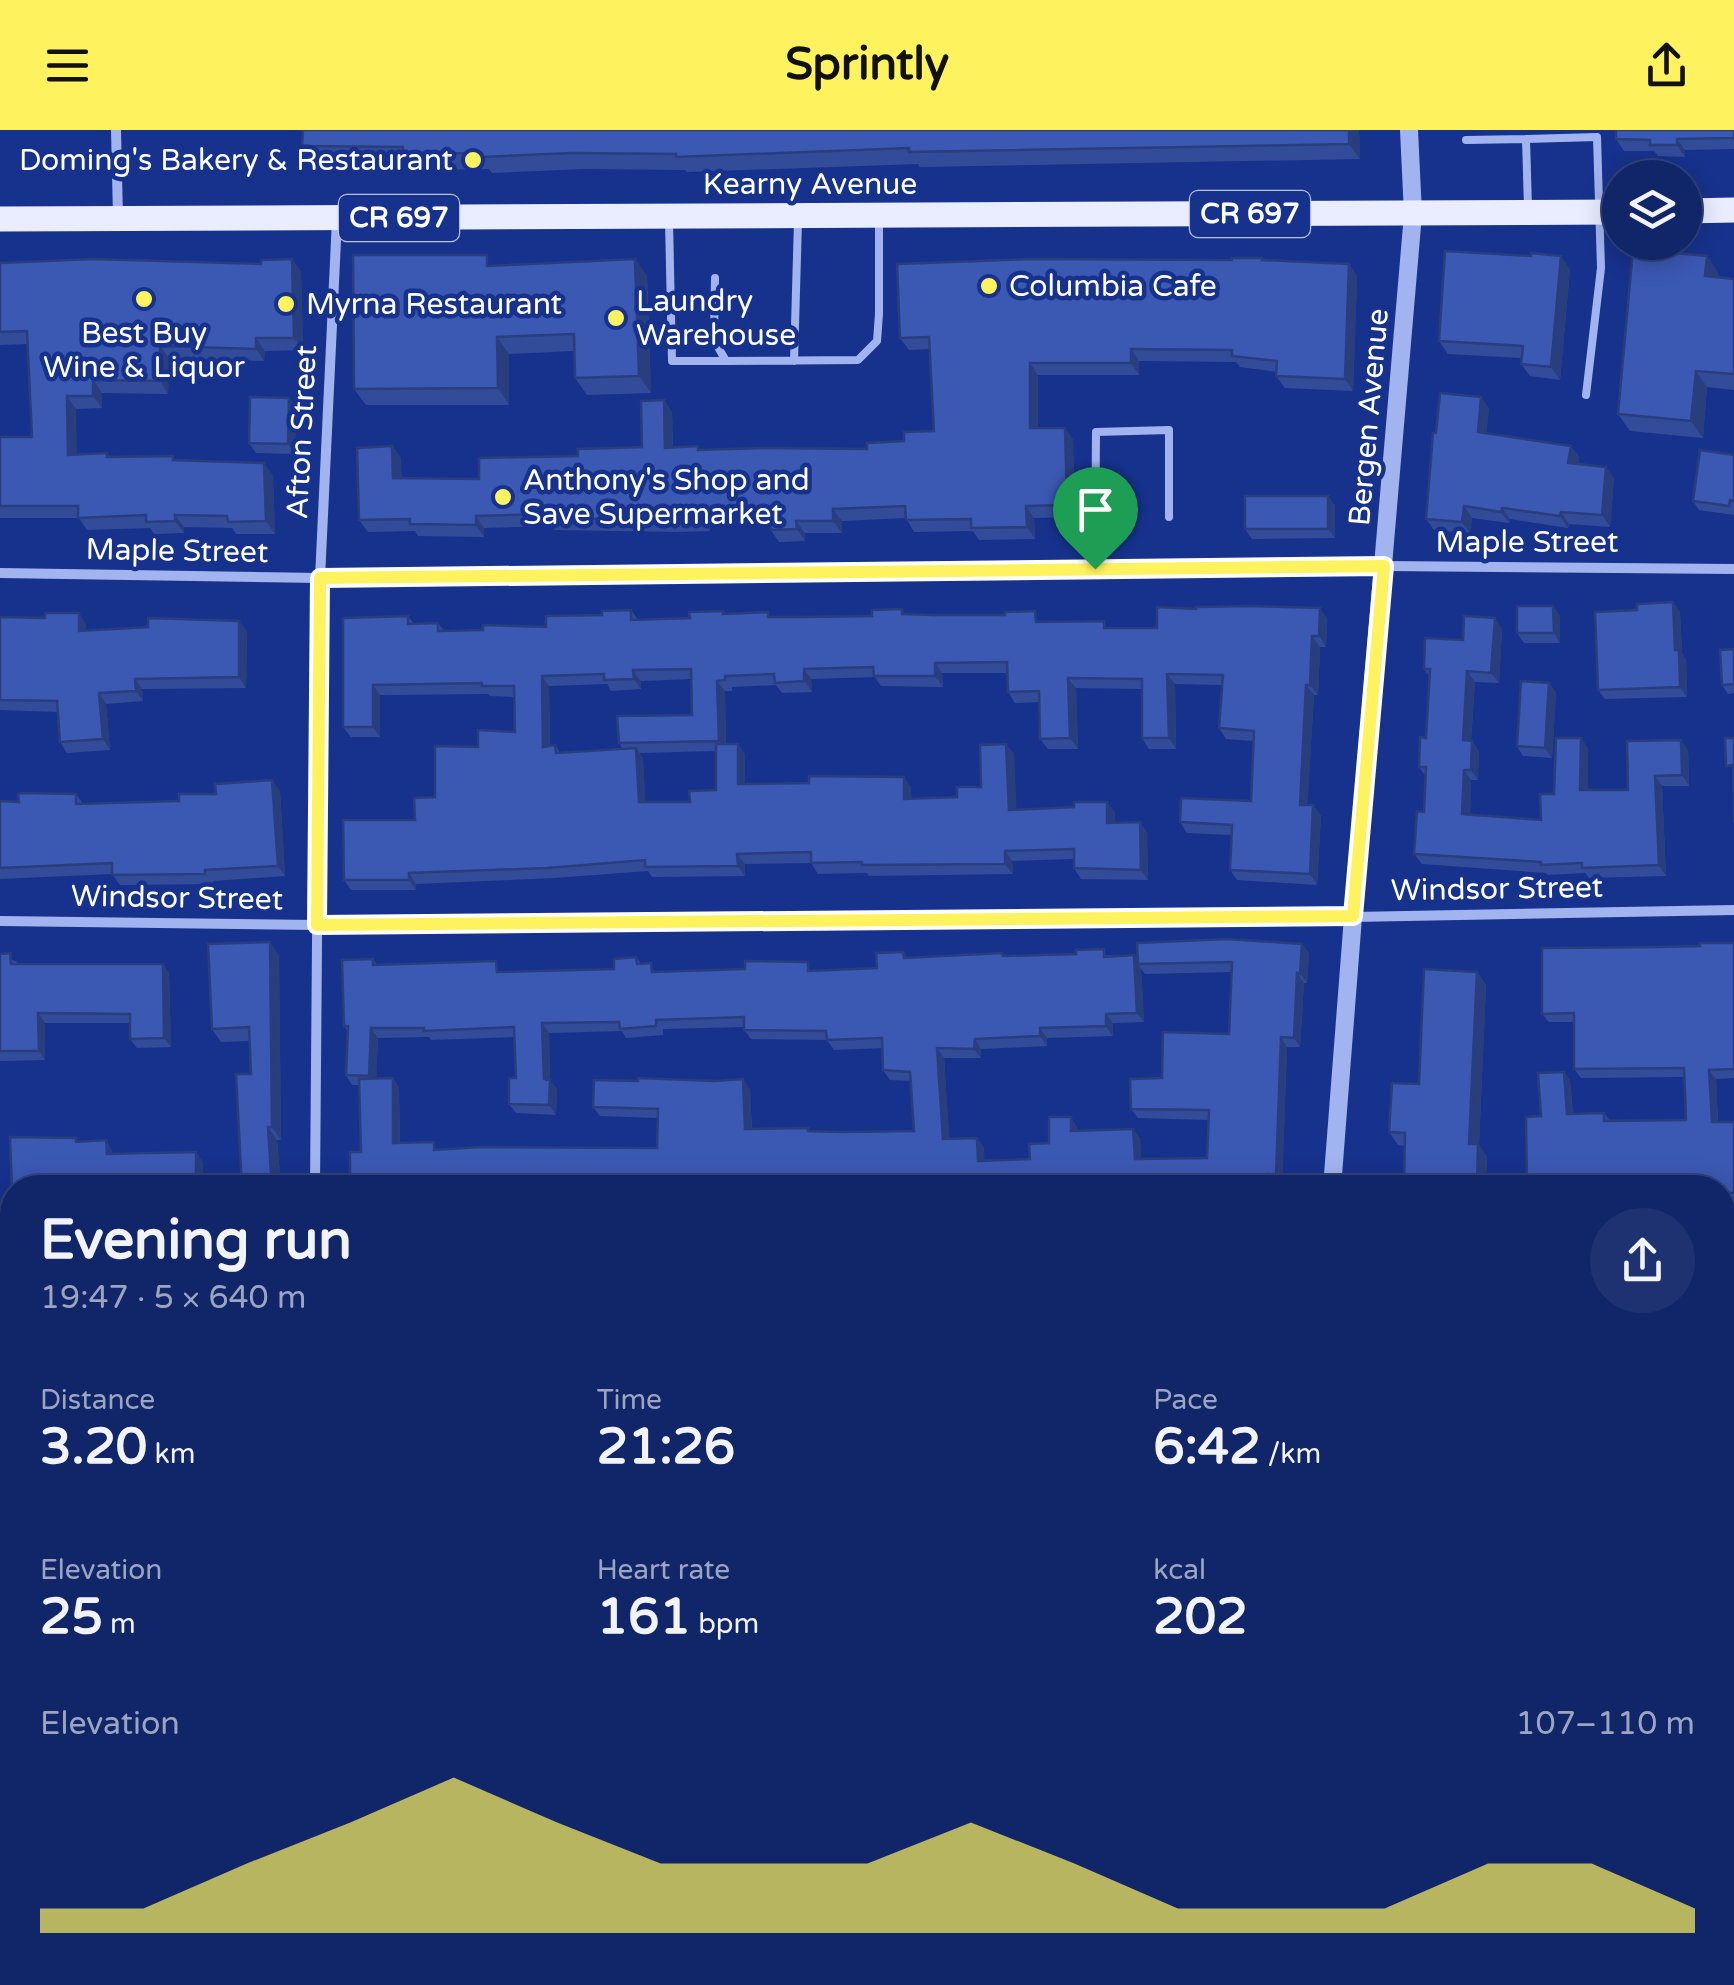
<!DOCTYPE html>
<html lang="en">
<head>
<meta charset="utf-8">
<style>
	:root { --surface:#112669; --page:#1e3271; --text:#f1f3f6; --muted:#9ca5c0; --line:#30437d; --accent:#fff25f }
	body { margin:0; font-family:"Varela Round",sans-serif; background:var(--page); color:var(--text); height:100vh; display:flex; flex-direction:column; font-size:38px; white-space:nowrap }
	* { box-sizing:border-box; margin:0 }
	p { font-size:32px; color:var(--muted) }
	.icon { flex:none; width:55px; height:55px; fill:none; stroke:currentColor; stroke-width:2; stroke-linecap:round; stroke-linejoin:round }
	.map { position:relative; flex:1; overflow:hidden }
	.panel { position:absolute; left:0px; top:1045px; width:1735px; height:810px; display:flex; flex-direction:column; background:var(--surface); border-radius:40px 40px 0 0; box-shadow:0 5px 25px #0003,0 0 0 2px var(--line) }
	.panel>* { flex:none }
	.fabs { position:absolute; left:1602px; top:30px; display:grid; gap:20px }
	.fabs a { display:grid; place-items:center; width:100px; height:100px; border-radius:50%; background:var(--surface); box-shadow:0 5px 25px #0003,0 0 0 2px var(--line); font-size:50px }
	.pin { position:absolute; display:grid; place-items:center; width:85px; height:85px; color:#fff; margin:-102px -42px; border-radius:50% 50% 50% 0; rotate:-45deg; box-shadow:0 0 10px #0007 }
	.pin .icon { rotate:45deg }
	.round { display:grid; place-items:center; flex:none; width:105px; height:105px; border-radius:52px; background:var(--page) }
	.summary { display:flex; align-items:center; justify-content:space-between; height:170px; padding:0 40px }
	h1 { font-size:55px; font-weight:700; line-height:75px }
	.metrics { display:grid; grid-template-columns:repeat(3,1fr); gap:15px; height:170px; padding:10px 40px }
	.metrics div { display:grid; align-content:center }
	.metrics b { font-size:50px; font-weight:700 }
	.metrics small { font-size:28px; font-weight:400 }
	.metrics p { font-size:28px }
	.chart { height:280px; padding:20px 40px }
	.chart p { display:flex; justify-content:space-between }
	.chart svg { width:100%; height:180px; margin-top:10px; fill:var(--accent); opacity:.7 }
	header { display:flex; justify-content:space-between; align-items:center; height:130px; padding:0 40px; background:var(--accent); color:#111; font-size:45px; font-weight:700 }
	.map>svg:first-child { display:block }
</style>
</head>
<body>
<header><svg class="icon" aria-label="menu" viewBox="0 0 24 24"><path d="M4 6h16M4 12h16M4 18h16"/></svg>Sprintly<svg class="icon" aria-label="share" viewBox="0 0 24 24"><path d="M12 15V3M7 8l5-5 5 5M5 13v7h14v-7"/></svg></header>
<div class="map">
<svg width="1734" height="1855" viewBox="0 0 1734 1855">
	<rect width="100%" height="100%" fill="#17328c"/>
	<path fill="#2949ab" d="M546,1842L1279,1843L1278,1855H297V1852Z"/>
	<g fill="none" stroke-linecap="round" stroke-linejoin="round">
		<path stroke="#a2b4ef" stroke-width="8" d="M1526,9L1597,7L1601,138L1586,265
			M1466,10L1526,9L1528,78
			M669,90L672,231H726
			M715,148L714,210L726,231L858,230L877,211L879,184V90
			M794,231L798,91
			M1095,439L1096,302L1169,300V387"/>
		<path stroke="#a2b4ef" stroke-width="10" d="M116,0L118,87
			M0,443L320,448L1384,436L1734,439
			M0,791L317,795L1353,787L1734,780
			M315,1058L320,448L337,89
			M1722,1123H1734
			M0,1137H12
			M1722,1462H1734
			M0,1481H12"/>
		<path stroke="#a2b4ef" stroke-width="18" d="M1332,1058L1353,787L1413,84L1409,0
			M1722,1840H1734
			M0,1851L293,1842
			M1266,1855L1268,1842"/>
		<path stroke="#e9edff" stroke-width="25" d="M1685,81L1734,80
			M0,89L1620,82"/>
	</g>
	<path fill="#334c9a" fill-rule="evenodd" d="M303,0H1359L1360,29L920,37L918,34L687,42L685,40L583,39L492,43L489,39L414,40L409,32L313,31L302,16Z
		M1734,0V19L1685,20V27L1658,26L1654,21H1624L1616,9Z
		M1262,128L1264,130L1357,146L1353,261L1285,258L1276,246L1277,242L1240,237L1236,232L1139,231V245H1038V298H1065L1073,310L1075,387L1034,388L1035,409L979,410L973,401L914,402L906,388L842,391V403H805V411L779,412L771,400L770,393L709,394L710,401L677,402L555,400L552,396L484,398V407L418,406L415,401L368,402L359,390L392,316L401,328V348L479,349L578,326L642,317L664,270L672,282L673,317L700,320L867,319L904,311L934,301L929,219L909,220L900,208L1232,130Z
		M292,129L301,142L303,220L265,221L264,231L169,228L168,264L102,263V278L76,279V324L107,323L110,327L176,330L273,345L275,404H236L232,398L184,397V403L154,404L150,398L87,400L79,388H0V307H32L27,214L0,215V133L261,134Z
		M635,129L647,146L651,263L587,265L575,248L574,221L509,224V275H366L354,259Z
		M1570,139L1560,250L1530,246L1521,234V228L1448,224L1439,211Z
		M1718,142V147L1734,149V260L1707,257L1703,308L1630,301L1618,284Z
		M1481,267L1489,279L1486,303L1571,316L1579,327L1578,334L1614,348L1610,397L1569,394L1568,398L1510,389L1509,393L1472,388L1470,403L1434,400L1426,389L1436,303Z
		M296,278L295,324L256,323L249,313Z
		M1734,325V385L1699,380L1693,371Z
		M1328,366L1335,376V408L1252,409L1245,399Z
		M1673,472L1680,482L1682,523L1686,530L1687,567L1605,569L1598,560L1637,480Z
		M1553,476L1560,486V513H1524L1517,503Z
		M631,480L638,490L690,488L723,481L726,484L771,487L872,486L905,484L1043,492L1109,498H1157L1327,488L1326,517H1320L1318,565H1314L1307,675H1313L1321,686L1317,755L1237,750L1230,740L1231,705L1187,703L1180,692L1251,671L1253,611L1226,609L1219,598L1222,555L1175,554L1176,619H1149L1142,608V559L1076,558L1078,619H1048L1040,609L1039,572L1015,573L1008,562L1007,543H942L943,557L881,556L875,547L811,549L812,562L782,563L776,555L732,557V561H725L726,614H738L745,624V654L911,657V669L957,667L981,657L1006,614L1014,624L1016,680L1115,682V693L1140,692L1147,703L1148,750L1081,749L1074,738V729L1012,731L1013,744L869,746L867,743L818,744L811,733L745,734V746L652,747L648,741L554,748L416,754V760H351L344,750L415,690L478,617L515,602L514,567L490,566L488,564L380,565V607H351L343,597L408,486L414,494L438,493L444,501L483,500L546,497ZM691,549L692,585L619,613L623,619L560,623L555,615L550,616L549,556L607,554L611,561L641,559V551ZM716,621V660L690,672H645L643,628L639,623Z
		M0,487L86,494V501H247L246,558L142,559L143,571L106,574L110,620L67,623L60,612L58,582L0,580Z
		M1502,499L1499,553L1475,552L1471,610L1479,621L1478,650H1471L1470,685L1541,690L1581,608L1588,619V660H1628L1688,620L1689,656H1662L1666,746L1589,748L1585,743L1548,745L1546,743L1422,734L1414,724L1424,682L1426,647L1419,637L1426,608L1430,547L1424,539L1463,510Z
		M1734,519V563L1728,564L1722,555Z
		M1556,562L1552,628L1523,626L1517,616Z
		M280,661L285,746L213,751V754L120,755L112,744L0,749V671L19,672L76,664L83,674L179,671L216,664Z
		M1734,813V948L1716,949L1718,992H1734V1072H1722V1058H1527L1541,986L1570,950L1573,984L1604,983L1610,991L1686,990L1684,947L1581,948L1574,939V892H1549L1542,884L1660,817Z
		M1302,814L1309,823L1307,853H1304L1300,917H1287L1282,1054H1276V1058H350L361,1022L359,955H352L346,945L348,902L344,896L373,829L377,835L503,842L614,839L636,827L641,834L657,842L814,841L877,838L903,822L907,828L1002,823L1005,826L1134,825L1138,830ZM1141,839L1145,844L1232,842L1229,904L1131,979L1138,988L1209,990L1207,1028L1141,1029L1140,1008L1078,1001L1077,997L1049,1013L1030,1029L984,1030V1018L977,1008L949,1009L944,928H981V919L1047,916V908L1113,906V893L1144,892ZM744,897V900L751,909L827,910L834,920L882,918L883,940L890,950L911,951L914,1001L841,1002L752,999L750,959L593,977L600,986L657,988V1018L439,1019L400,1013L399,958L393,948H376L378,908L429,907L431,910L514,907L516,948L509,974L516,983L556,985L557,959L550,950L549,903L622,901L626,908L663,905V899Z
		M0,824L17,832V834H163L169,844L171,917L137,918L130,909V893H45V930L0,931Z
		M279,825L281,1010H277L281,1058H242L251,944L250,911L221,912L212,899Z
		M1477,842L1486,855L1479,1015L1487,1027L1486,1058H1405L1404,1056V1016L1398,1015L1389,1002L1419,954Z
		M1722,1162H1734V1238L1722,1239Z
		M0,1163L8,1167H12V1237L0,1238Z
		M0,1295H12V1434H0Z
		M1722,1345H1734V1428H1725L1722,1426Z
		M0,1524H12V1592L0,1593Z
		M1722,1707L1734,1708V1790H1722Z
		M0,1738H12V1799L0,1800Z"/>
	<path fill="#293e7d" d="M1349,0H1359L1360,29L1349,14Z
		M1677,9L1685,20V27L1677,15Z
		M1561,126L1570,139L1560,250L1551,237Z
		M1707,126L1718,142L1716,162L1705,146Z
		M292,129L301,142L303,220L294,208Z
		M635,129L647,146L651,263L639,246Z
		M1349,134L1357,146L1353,261L1345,249Z
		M497,207L509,224V275L498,258Z
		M256,208L265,221L264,231L256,219Z
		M160,216L169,228L168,264L160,251Z
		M1131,219L1139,231V245L1131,233Z
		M1030,233L1038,245V310L1030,298Z
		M1696,241L1707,257L1703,308L1691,291Z
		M93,250L102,263V278L93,266Z
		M67,266L76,279L77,337L68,325Z
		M1481,267L1489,279L1485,313L1478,302Z
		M289,268L296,278L295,324L288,314Z
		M664,270L672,282L673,329L665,318Z
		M1065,298L1073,310L1075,387L1067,375Z
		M392,316L401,328L402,359L393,348Z
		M1571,316L1579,327L1576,345L1568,333Z
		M264,333L273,345L275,404L266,391Z
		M1606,337L1614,348L1610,397L1602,385Z
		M1328,366L1335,376V408L1328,399Z
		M1026,376L1034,388L1035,409L1027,397Z
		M1464,376L1472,388L1470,403L1462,392Z
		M1502,378L1510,389L1509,393L1501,382Z
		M833,379L842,391V403L833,391Z
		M701,382L709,394L710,401L701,389Z
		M1561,382L1569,394L1568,398L1560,386Z
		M175,385L184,397V403L175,391Z
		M476,386L484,398V407L476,395Z
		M796,391L805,403V411L797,399Z
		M1673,472L1680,482L1682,523L1686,530L1687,567L1680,557L1675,520Z
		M1553,476L1560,486V513L1554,503Z
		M1320,478L1327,488L1326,517L1319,506Z
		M79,483L86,494V512L79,501Z
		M1495,488L1502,499L1499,553L1491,543Z
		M239,491L247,501L246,558L239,547Z
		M1312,506L1320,517L1318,565L1310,555Z
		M935,533L942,543L943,557L935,546Z
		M804,539L811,549L812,562L804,551Z
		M633,540L641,551V559L634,549Z
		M1467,541L1475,552L1470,620L1463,610Z
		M1167,544L1175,554L1176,619L1169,608Z
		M542,546L549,556L550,627L543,617Z
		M1068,548L1076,558L1078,619L1070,608Z
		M135,549L142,559L143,571L136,561Z
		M717,551L725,561L726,621L719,611Z
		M1549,553L1556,562L1552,628L1545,618Z
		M373,555L380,565V607L373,597Z
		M1306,555L1314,565L1307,685L1300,675Z
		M99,563L106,574L110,620L103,609Z
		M1581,608L1588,619V670L1580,660Z
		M1681,610L1688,620L1689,656L1682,645Z
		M1472,611L1479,621L1478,650L1471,640Z
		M738,614L745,624V665L738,654Z
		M1006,614L1014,624L1017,690L1009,680Z
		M636,618L643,628L646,683L639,672Z
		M1464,640L1471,650L1470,695L1462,684Z
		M1655,646L1662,656L1666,746L1659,735Z
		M904,647L911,657L912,680L904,669Z
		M272,650L280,661L285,746L278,736Z
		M1107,672L1115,682V704L1107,693Z
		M1313,675L1321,686L1317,755L1310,744Z
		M1140,692L1147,703L1148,750L1141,740Z
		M1005,721L1012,731L1013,744L1005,734Z
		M737,724L745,734V746L738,736Z
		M409,743L416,754V760L409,750Z
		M270,812L279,825L281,1010L272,997Z
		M1302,814L1309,823L1307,853L1300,844Z
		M1134,825L1141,834H1138L1141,839L1144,892L1137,883Z
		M163,834L169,844L171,917L164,908Z
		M1477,842L1486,855L1479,1015L1487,1027L1486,1058L1477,1057L1469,1014Z
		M1297,843L1304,853L1300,917L1294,908Z
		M38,883L45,893V930L39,921Z
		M1106,884L1113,893V906L1106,896Z
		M542,893L549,903L550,950L557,959L556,985L549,975L544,949Z
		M371,898L378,908L376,956L369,946Z
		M1040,898L1047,908V916L1040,906Z
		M1281,907L1287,917L1282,1054L1276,1045Z
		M975,909L981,919V928L974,919Z
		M937,918L944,928L950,1019L943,1009Z
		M1709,940L1716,949L1718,1001L1712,992Z
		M1564,942L1570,950L1573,993L1567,984Z
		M393,948L399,958L400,1023L393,1013Z
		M743,949L750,959L752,1009L745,999Z
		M1071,987L1077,997L1078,1011L1071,1001Z
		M268,997L277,1010L281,1058H272Z
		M1133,999L1140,1008L1142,1038L1135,1029Z
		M977,1008L984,1018L985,1040L978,1031Z
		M106,1010L112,1020L113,1034L107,1024Z
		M196,1022L203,1032V1058H196Z
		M1269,1044L1276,1054V1058H1269Z
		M1722,1531L1724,1587L1722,1584Z"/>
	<path fill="#3b58b3" stroke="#293e7d" stroke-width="2.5" d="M303,0H1349V14L909,22V18L676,27V24L572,23L481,27V23L403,24V17L302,16Z
		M1616,0H1734V8L1677,9V15H1650V10L1616,9Z
		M1633,119L1707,126L1705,146L1734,149V244L1696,241L1691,291L1618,284Z
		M1445,121L1531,126V123L1561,126L1551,237L1521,234L1523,216L1439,211Z
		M353,125H487V136L635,129L639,246L575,248L574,204L497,207L498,258L354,259Z
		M1232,128H1262V130L1349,134L1345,249L1276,246L1277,231L1232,226V220L1131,219V233H1030V298H1065L1067,375L1026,376L1027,397L971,398V389L906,390L905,376L833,379V391H796L797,399L771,400L770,381L701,382V389L669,390L546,388V384L476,386V395L410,394V389L359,390L357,318L392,316L393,348L479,349V328L578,326V319L642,317L641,271L664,270L665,318L698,316V320L765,318L867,319V313L904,311V302L934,301L929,207L900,208L897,134L1032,129L1232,130Z
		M93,129L261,134V130L292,129L294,208H256V219L160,216V251L93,250V266H67L68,325L107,323V327L173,326V330L264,333L266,391L228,392L227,386L175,385V391L146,392V385L78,388V376H0V307H32L27,201L0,202V133Z
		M1440,263L1481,267L1478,302L1571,316L1568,333L1606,337L1602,385L1561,382L1560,386L1502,378L1501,382L1464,376L1462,392L1426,389L1433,303H1436Z
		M250,267L289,268L288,314L249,313Z
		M1700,320L1734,325V371L1730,370L1729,376L1693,371Z
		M1245,366H1328V399H1245Z
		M1673,472L1675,520H1679L1680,557L1598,560L1595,482L1637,480V474Z
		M1250,476L1320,478L1319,506H1312L1310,555H1306L1300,675H1313L1310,744L1230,740L1232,695L1180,692L1181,668L1251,671L1254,601L1219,598L1223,545L1167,544L1169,608H1142V549L1068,548L1070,608L1040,609L1039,561L1008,562L1007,532L935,533V546H874L873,537L804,539V551L775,553L774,544L725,546V550L717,551L719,611L619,613L617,586L692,585L691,539L633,540L634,549L604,550V544L542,546L543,617L555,615L556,623L636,618L639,672H690L689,661L716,660V614H738V654L809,653V646L904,647V669L957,667V657H981L980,615L1006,614L1009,680L1074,677V672H1107V693L1140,692L1141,740L1074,738V719L1005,721V734L862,735V732L811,733V722L737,724L738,736L645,737V730L547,738L409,743V750H344L343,690H415L414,668L435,667V616L478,617V600L515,602L514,556H482V553L373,555V597H343V488L408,486V494L438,493V501L483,500V495L546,497V486L602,485V481L631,480V490L690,488L689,482L723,481V484L768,482V487H802L872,486V480L902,479V484L935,485H1005V482L1035,481L1036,492L1104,491V498H1157V477L1196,479V477Z
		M1517,476H1553L1554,503H1517Z
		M45,483H79V501L148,497V488L239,491V547L135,549L136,561L99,563L103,609L60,612L57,571L0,570V487L45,488Z
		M1464,486L1495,488L1491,543L1467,541L1463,610L1472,611L1471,640H1464L1462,684L1541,690L1540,664H1554L1556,608H1581L1580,660H1628L1627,611L1681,610L1682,645L1655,646L1659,735L1582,738V733L1541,735V732L1414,724L1417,681L1424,682L1426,637H1419L1420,607L1426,608L1430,539H1424L1425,508L1463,510Z
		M1734,519V554L1722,555L1720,520Z
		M1521,551L1549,553L1545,618L1517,616Z
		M1725,608H1734V692L1733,635L1726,636Z
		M272,650L278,736L205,740V744L112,745V733L0,738V671L19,672L18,664L21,663L76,664V674L179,671V664H216L215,654Z
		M1227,809L1302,814L1300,844L1297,843L1294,908L1281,907L1276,1045L1269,1044V1058H350V1022H361L359,949L393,948V1013L434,1012V1020L480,1017L657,1018L658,979L593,977L594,950L638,951V948L715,951L743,949L745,999L808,998V1001L841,1002L914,1001L910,942L883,940L882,908L827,910L826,901L744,900V887L656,890V896L620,899L619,892L542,893L544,949L550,950L549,975L509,974V948H516L514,897L424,901V898H371L369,946L346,945L348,896H344L342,830L373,829V835L496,831L497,842L614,839V829L636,827L637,834L651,833L652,842L745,839V831L808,832V841L877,838L876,823L903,822L904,828L1002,823L1003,826L1076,824V820L1104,819V827L1134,825L1137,883L1106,884V896L1040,898V906L975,909L974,919L937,918L943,1009L977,1008L978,1031L1030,1029L1029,1014L1049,1013V987H1071V1001L1133,999L1135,1029L1207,1028L1209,980L1131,979L1130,949L1162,948L1163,902L1229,904L1232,832L1138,834L1137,813Z
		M270,812L272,997H268L272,1058H242L236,944H251L249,897L212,899L208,814Z
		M1700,813H1734V939L1709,940L1712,992H1734V1063H1722V1058H1621V1052L1557,1055V1058H1527L1526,987L1541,986L1538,943L1564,942L1567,984L1604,983V991L1686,990L1684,938L1574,939V883L1542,884V818L1660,817L1700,816Z
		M10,823L11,834H163L164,908L130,909V884L38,883L39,921H0V824Z
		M1424,839L1477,842L1469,1014H1478L1477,1057L1404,1056L1405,1003L1389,1002L1392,953L1419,954Z
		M10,1007L76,1008V1012L106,1010L107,1024L196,1022V1058H12V1061Z
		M4,1162L5,1167H12V1227L0,1228V1163Z
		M1722,1162H1734V1228L1722,1229Z
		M12,1295V1424L0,1425V1296Z
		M1722,1345H1734V1418H1722Z
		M0,1524H12V1582L0,1583Z
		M1730,1641H1734V1673H1732Z
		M1722,1707L1734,1708V1780H1722Z
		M0,1738H12V1790H0Z"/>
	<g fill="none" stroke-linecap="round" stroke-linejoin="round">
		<defs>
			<path id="route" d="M1384,436L1353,786L317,795L320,448Z"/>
		</defs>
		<use href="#route" stroke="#fff" stroke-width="20"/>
		<use href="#route" stroke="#fff25f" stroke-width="12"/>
	</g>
	<g fill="#fff25f" stroke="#17328c" stroke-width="4">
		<circle cx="473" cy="30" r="10"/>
		<circle cx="989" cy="156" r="10"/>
		<circle cx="144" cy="169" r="10"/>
		<circle cx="286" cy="174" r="10"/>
		<circle cx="616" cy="188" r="10"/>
		<circle cx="503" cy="367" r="10"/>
	</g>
	<g text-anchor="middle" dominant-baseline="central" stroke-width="9" stroke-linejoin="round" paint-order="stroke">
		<g fill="#17328c" stroke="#b9c2dc" stroke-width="2.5">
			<rect x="1190" y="61" width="120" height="46" rx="8"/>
			<rect x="339" y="65" width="120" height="46" rx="8"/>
		</g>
		<g font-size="28" font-weight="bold" fill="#fff">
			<text x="1250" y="84">CR 697</text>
			<text x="399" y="88">CR 697</text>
		</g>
		<g font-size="30" fill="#fff" stroke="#17328c" text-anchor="start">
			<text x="453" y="30" text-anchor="end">Doming's Bakery &amp; Restaurant</text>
			<text x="1009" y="156">Columbia Cafe</text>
			<text x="636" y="171">Laundry<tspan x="636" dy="34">Warehouse</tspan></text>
			<text x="306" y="174">Myrna Restaurant</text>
			<text x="144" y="203" text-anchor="middle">Best Buy<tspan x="144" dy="34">Wine &amp; Liquor</tspan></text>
			<text x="523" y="350">Anthony's Shop and<tspan x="523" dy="34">Save Supermarket</tspan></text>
		</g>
		<g font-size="30" fill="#fff" stroke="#17328c">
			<text x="810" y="54">Kearny Avenue</text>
			<text transform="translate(1369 287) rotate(-85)">Bergen Avenue</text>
			<text transform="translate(302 302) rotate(-87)">Afton Street</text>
			<text x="1527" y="412">Maple Street</text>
			<text transform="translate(177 421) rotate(1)">Maple Street</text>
			<text transform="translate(1497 759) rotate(-1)">Windsor Street</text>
			<text transform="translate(177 768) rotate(1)">Windsor Street</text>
		</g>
	</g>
</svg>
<div class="fabs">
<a><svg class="icon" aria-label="layers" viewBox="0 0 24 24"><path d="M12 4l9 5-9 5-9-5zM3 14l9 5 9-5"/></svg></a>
</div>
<div class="pin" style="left:1095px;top:439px;background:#1e9e55"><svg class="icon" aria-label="arrive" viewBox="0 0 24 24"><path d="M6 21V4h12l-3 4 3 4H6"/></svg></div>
<section class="panel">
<div class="summary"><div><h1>Evening run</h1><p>19:47 · 5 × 640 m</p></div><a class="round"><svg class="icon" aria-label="share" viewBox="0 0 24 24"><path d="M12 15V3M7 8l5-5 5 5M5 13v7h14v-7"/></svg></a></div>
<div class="metrics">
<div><p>Distance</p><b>3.20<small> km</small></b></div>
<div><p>Time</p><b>21:26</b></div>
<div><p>Pace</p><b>6:42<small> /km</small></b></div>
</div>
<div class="metrics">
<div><p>Elevation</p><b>25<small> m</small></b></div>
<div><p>Heart rate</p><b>161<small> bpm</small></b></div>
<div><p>kcal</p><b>202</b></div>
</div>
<div class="chart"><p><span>Elevation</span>107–110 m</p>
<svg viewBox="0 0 160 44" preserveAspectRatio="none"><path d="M0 44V38L10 38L20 27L30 17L40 6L50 17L60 27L70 27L80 27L90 17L100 27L110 38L120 38L130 38L140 27L150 27L160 38V44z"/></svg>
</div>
</section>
</div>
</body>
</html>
